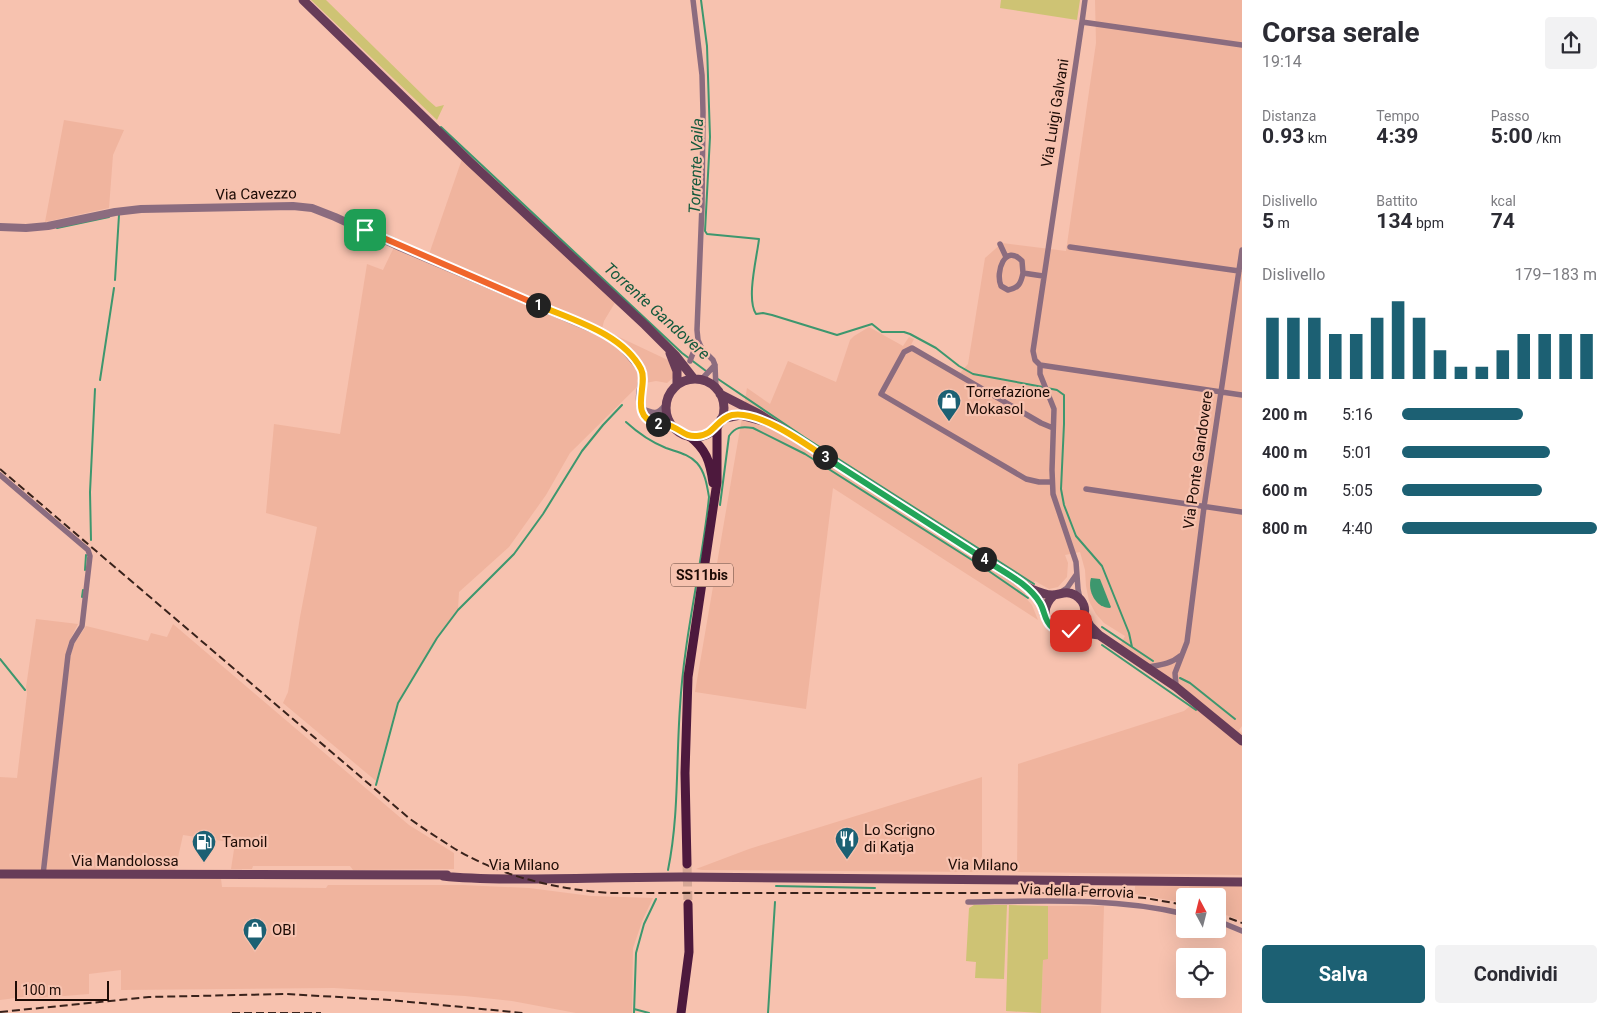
<!DOCTYPE html>
<html lang="it">
<head>
<meta charset="utf-8">
<style>
	:root { --surface:#fff; --page:#f2f2f3; --text:#2b2b33; --muted:#7c7c81; --accent:#1c6073 }
	body { margin:0; font-family:Roboto,sans-serif; background:var(--page); color:var(--text); height:100vh; display:flex; flex-direction:column; font-size:19px; white-space:nowrap }
	* { box-sizing:border-box; margin:0 }
	p { font-size:16px; color:var(--muted) }
	.icon { flex:none; width:28px; height:28px; fill:none; stroke:currentColor; stroke-width:2; stroke-linecap:round; stroke-linejoin:round }
	.map { position:relative; flex:1; overflow:hidden }
	.side { display:flex; flex-direction:column; background:var(--surface); width:375px }
	.side>* { flex:none }
	.needle { width:32px; rotate:353deg }
	.controls { position:absolute; left:1176px; top:888px; display:grid; gap:10px }
	.controls a { display:grid; place-items:center; width:50px; height:50px; border-radius:5px; background:var(--surface); box-shadow:0 5px 20px #0002; font-size:25px }
	.scale { position:absolute; left:15px; bottom:12px; width:94px; box-sizing:border-box; padding-left:5px; border:2px solid #1d0b05; border-top:0; font-size:14px; line-height:18px; white-space:nowrap; color:#1d0b05; -webkit-text-stroke:4px #f7c2af; paint-order:stroke }
	.pin { position:absolute; display:grid; place-items:center; width:42px; height:42px; color:#fff; margin:-21px; border-radius:10px; box-shadow:0 2px 8px #0006 }
	.km { position:absolute; width:25px; height:25px; margin:-12px; border-radius:50%; background:#222; color:#fff; font-size:14px; line-height:25px; text-align:center }
	.round { display:grid; place-items:center; flex:none; width:52px; height:52px; border-radius:5px; background:var(--page) }
	.overview { display:flex; align-items:center; justify-content:space-between; height:85px; padding:0 20px }
	h1 { font-size:28px; font-weight:700; line-height:38px }
	.figures { display:grid; grid-template-columns:repeat(3,1fr); gap:8px; height:85px; padding:5px 20px }
	.figures div { display:grid; align-content:center }
	.figures b { font-size:21px; font-weight:700 }
	.figures small { font-size:14px; font-weight:400 }
	.figures p { font-size:14px }
	.chart { height:140px; padding:10px 20px }
	.chart p { display:flex; justify-content:space-between }
	.chart svg { width:100%; height:90px; margin-top:5px; stroke:var(--accent); stroke-width:6 }
	.button { display:flex; gap:10px; margin-top:auto; padding:10px 20px }
	.button a { flex:1; height:58px; border-radius:5px; background:var(--accent); color:#fff; font-size:20px; font-weight:700; line-height:58px; text-align:center }
	.button a+a { background:var(--page); color:var(--text) }
	ul { padding:0 20px; list-style:none; font-size:16px }
	li { display:grid; grid-template-columns:80px 60px 1fr; align-items:center; height:38px }
	li i { height:12px; border-radius:6px; background:var(--accent) }
	main { display:flex; flex:1; min-height:0 }
	.map>svg:first-child { display:block }
</style>
</head>
<body>
<main>
<div class="map">
<svg width="1242" height="1013" viewBox="0 0 1242 1013">
	<rect width="100%" height="100%" fill="#f7c2af"/>
	<path fill="#f0b49e" d="M1095,0H1242V726L1239,730L1242,733V875L1017,872L1018,764L1184,711L1196,701L1119,647L1125,636L1104,623L1096,614L1089,601L1086,586L1085,570L1080,552L1065,555L1068,563L1067,577L1058,587L1049,589L1035,581L1024,596L1032,605L1038,620L833,488L806,709L695,692L747,388L770,404L788,361L836,382L850,340L854,336L869,327L903,346L909,337L914,339L911,345L960,373L968,364L985,258L1002,243L1066,251L1096,43Z
		M64,120L124,130L113,155L109,208L45,222Z
		M462,159L616,301L604,321L602,329L672,362L674,377L667,383L656,381L640,384L570,453L546,495L509,547L459,592L458,609L437,637L397,703L376,781L283,703L288,692L300,617L317,527L266,513L274,424L340,434L367,264L383,270L394,247L427,260Z
		M36,619L78,624L68,644L41,870H0V777L17,778L27,694L26,687Z
		M173,624L409,825L454,853V869L353,870L350,866H253L252,869H231L235,843L183,835L175,871L46,870L70,658L74,644L86,626L148,641L151,633L167,637Z
		M982,777V872L702,870L696,869L749,849Z
		M0,878L221,879L222,887L326,888L328,885H463L529,888L591,896L653,898L643,919L633,948L632,1013H576L512,1001L465,996L334,988L121,990V970L89,974V994L39,998L38,995L0,1000Z
		M1242,885V921L1218,912V896H1185V903L1135,894V886Z
		M1048,906H1104L1101,1013H1041L1043,959H1048Z"/>
	<path fill="#cec374" d="M311,0H326L428,100L436,107L444,105L437,120Z
		M1001,0H1080L1077,20L1000,8Z
		M974,905H1007L1004,979L975,978L976,962L966,961L969,908Z
		M1009,905L1048,906V959L1043,960L1041,1013L1006,1011Z"/>
	<path fill="#3d976e" d="M1091,578L1100,579L1111,607L1110,608C1096,608 1087,591 1091,578Z"/>
	<g fill="none" stroke-linecap="round" stroke-linejoin="round">
		<path stroke="#3d976e" stroke-width="2" d="M701,0L707,46L710,137L705,231L707,234L759,239C757,257 746,299 756,314L763,313L772,315L837,335L872,324L882,332H904L910,334L936,348L959,366L973,374L1043,387
			M441,127L682,353L706,371
			M57,228L109,217
			M385,236L516,292
			M115,280L119,215
			M718,379L804,437L1034,584
			M100,380L114,288
			M1047,388L1057,390L1064,395V424L1061,489L1064,505L1076,536L1102,566L1129,633L1132,647
			M626,422C638,433 651,442 666,448C677,452 689,454 697,463C705,472 707,485 709,497C702,567 684,636 680,707C676,762 679,816 668,870
			M720,505L729,436C735,427 742,426 753,428L805,454L983,567L1028,598
			M91,540L90,492L95,389
			M85,570L86,555
			M82,597L83,590
			M1102,627L1153,661
			M1102,645L1196,710
			M0,659L25,690
			M1180,678L1190,683L1235,719
			M376,785L398,703L437,638L458,610L514,554L543,514L582,451L603,425L622,405
			M776,886L875,888
			M634,1009L649,1013
			M634,1013L636,953L644,924L656,899
			M768,1013L775,902"/>
		<path stroke="#d6a796" stroke-width="9" stroke-dasharray="9 4.5" stroke-linecap="butt" d="M687,864L688,904"/>
		<path stroke="#8b6c7f" stroke-width="5.5" d="M693,0L702,75L703,112L702,205L697,330L698,340L702,349L713,360L715,365L716,389
			M1082,22L1085,0
			M1242,45L1082,22L1033,351L1035,360L1040,365L1242,395
			M1000,244L1006,257
			M1070,247L1239,271
			M1023,273C1021,283 1019,288 1008,290L1001,286C995,272 1005,243 1022,261L1023,273L1043,276
			M690,361L698,340
			M1040,365V374L1054,409L1052,470L1053,494L1076,562L1078,589L1080,599
			M701,380L715,365
			M0,475L88,550L90,556L82,626L72,642L68,655L43,875
			M1052,482H1039L1026,479L881,394L904,352L912,348L1041,423L1053,428
			M1086,489L1242,512
			M1061,592L1067,588L1076,575
			M1148,667C1159,665 1171,664 1180,656
			M1176,686L1175,673L1187,642L1204,507L1242,250
			M968,902C1040,901 1114,897 1185,914
			M1218,921L1242,931"/>
		<path stroke="#8b6c7f" stroke-width="8" d="M0,227L26,228L48,226L115,212L141,209L293,206L312,208L335,217L400,247L607,335L618,342L642,370C644,379 641,385 640,394C638,420 651,424 672,426
			M642,410C654,415 658,416 666,406"/>
		<path stroke="#673c58" stroke-width="9" d="M303,0L470,162L645,325L676,356L694,379
			M670,353L677,371V385
			M666 408a29 29 0 1 1 58 0a29 29 0 1 1-58 0Z
			M720,394L759,414L1029,588C1036,591 1044,595 1052,595C1060,595 1066,590 1075,595C1094,607 1082,629 1064,632C1044,628 1039,609 1054,595
			M721,419L740,415L766,422
			M1029,589L1041,603L1044,614
			M1084,615L1090,626L1099,635L1176,687L1242,741
			M1071,631L1099,635
			M0,874L447,875
			M443,876C469,879 494,879 520,879C574,879 628,877 681,877L1242,882"/>
		<path stroke="#4d193d" stroke-width="9" d="M689,436C706,449 710,461 713,483
			M687,864L685,773L688,677L717,482V425
			M681,1013L689,952L688,904"/>
		<path stroke="#39221b" stroke-width="2" stroke-dasharray="8 4" stroke-linecap="butt" d="M0,469L410,819C424,829 438,838 452,847C499,876 555,889 609,893H1086L1145,898L1185,905
			M1218,914L1242,923
			M0,1012L149,997L286,994L390,1000L523,1013
			M232,1013H321"/>
	</g>
	<g fill="none" stroke-linecap="round" stroke-linejoin="round">
		<defs>
			<path id="split-1" d="M365,230L538,305"/>
			<path id="split-2" d="M538,305C572,320 622,333 641,369C649,385 627,417 658,424"/>
			<path id="split-3" d="M658,424C662,425 669,424 673,427C682,431 686,437 697,436C715,435 716,419 732,415C759,410 804,443 825,457"/>
			<path id="split-4" d="M825,457L984,559"/>
			<path id="split-5" d="M984,559C1003,572 1028,583 1040,603C1045,611 1044,621 1052,627C1058,632 1064,632 1071,631"/>
		</defs>
		<use href="#split-1" stroke="#fff" stroke-width="10"/>
		<use href="#split-2" stroke="#fff" stroke-width="10"/>
		<use href="#split-3" stroke="#fff" stroke-width="10"/>
		<use href="#split-4" stroke="#fff" stroke-width="10"/>
		<use href="#split-5" stroke="#fff" stroke-width="10"/>
		<use href="#split-1" stroke="#f0652b" stroke-width="6"/>
		<use href="#split-2" stroke="#f5b400" stroke-width="6"/>
		<use href="#split-3" stroke="#f5b400" stroke-width="6"/>
		<use href="#split-4" stroke="#22a559" stroke-width="6"/>
		<use href="#split-5" stroke="#22a559" stroke-width="6"/>
	</g>
	<defs>
		<symbol id="shop-pin" viewBox="-11 -11 22 30"><path d="M0 17L-7.5 6A9.5 9.5 0 1 1 7.5 6Z" fill="#1c6073" stroke="#f7c2af"/><path d="M-5-2.5h2.3a2.7 3.5 0 0 1 5.4 0H5L5.5 6h-11ZM-1.5-2.5h3a1.5 2.3 0 0 0-3 0Z" fill="#fff"/></symbol>
		<symbol id="restaurant-pin" viewBox="-11 -11 22 30"><path d="M0 17L-7.5 6A9.5 9.5 0 1 1 7.5 6Z" fill="#1c6073" stroke="#f7c2af"/><path d="M-5-6h1v4h1v-4h1v4h1v-4h1v5L-1.5 .5V6h-2V.5L-5-1ZM5-6V6H3V1.5H1.5Q1.5-4 5-6Z" fill="#fff"/></symbol>
		<symbol id="fuel-pin" viewBox="-11 -11 22 30"><path d="M0 17L-7.5 6A9.5 9.5 0 1 1 7.5 6Z" fill="#1c6073" stroke="#f7c2af"/><path d="M-5.5-6h7V0h2V4h1.3V-2.5L3-4.5l.8-.8L6-3V5H2.5V1h-1V6h-7ZM-4.2-4.7v3.2H.2V-4.7Z" fill="#fff"/></symbol>
	</defs>
	<g fill-rule="evenodd">
		<use href="#shop-pin" x="935" y="387" width="28" height="38"/>
		<use href="#restaurant-pin" x="833" y="825" width="28" height="38"/>
		<use href="#fuel-pin" x="190" y="828" width="28" height="38"/>
		<use href="#shop-pin" x="241" y="916" width="28" height="38"/>
	</g>
	<g text-anchor="middle" dominant-baseline="central" stroke-width="4.5" stroke-linejoin="round" paint-order="stroke">
		<rect fill="#f7c2af" stroke="#5e4238" stroke-width="1" x="671" y="563.5" width="62" height="23" rx="4"/>
		<g font-size="14" font-weight="bold" fill="#1d0b05">
			<text x="702" y="575">SS11bis</text>
		</g>
		<g font-size="15" fill="#1d0b05" stroke="#f7c2af">
			<text transform="translate(1055 113) rotate(-81)">Via Luigi Galvani</text>
			<text transform="translate(256 194) rotate(-1)">Via Cavezzo</text>
			<text transform="translate(1198 460) rotate(-82)">Via Ponte Gandovere</text>
			<text x="125" y="861">Via Mandolossa</text>
			<text x="524" y="865">Via Milano</text>
			<text transform="translate(983 865) rotate(1)">Via Milano</text>
			<text transform="translate(1077 891) rotate(2)">Via della Ferrovia</text>
		</g>
		<g font-size="15" fill="#1d0b05" stroke="#f7c2af" text-anchor="start">
			<text x="966" y="392">Torrefazione<tspan x="966" dy="17">Mokasol</tspan></text>
			<text x="864" y="830">Lo Scrigno<tspan x="864" dy="17">di Katja</tspan></text>
			<text x="222" y="842">Tamoil</text>
			<text x="272" y="930">OBI</text>
		</g>
		<g font-size="16" font-style="italic" fill="#14593c" stroke="#f7c2af">
			<text transform="translate(696 166) rotate(-88)">Torrente Vaila</text>
			<text transform="translate(657 311) rotate(42)">Torrente Gandovere</text>
		</g>
	</g>
</svg>
<div class="controls">
<a><svg class="needle" viewBox="-14 -14 28 28"><path d="M0-13l5 13h-10z" fill="#e53935"/><path d="M0 13l5-13h-10z" fill="#7c7c81"/></svg></a>
<a><svg class="icon" aria-label="locate" viewBox="0 0 24 24"><circle cx="12" cy="12" r="6"/><path d="M12 2v4M12 18v4M2 12h4M18 12h4"/></svg></a>
</div>
<div class="scale">100 m</div>
<div class="pin" style="left:365px;top:230px;background:#1e9e55"><svg class="icon" aria-label="arrive" viewBox="0 0 24 24"><path d="M6 21V4h12l-3 4 3 4H6"/></svg></div>
<div class="pin" style="left:1071px;top:631px;background:#d93025"><svg class="icon" aria-label="check" viewBox="0 0 24 24"><path d="M5 12l5 5 9-10"/></svg></div>
<b class="km" style="left:538px;top:305px">1</b>
<b class="km" style="left:658px;top:424px">2</b>
<b class="km" style="left:825px;top:457px">3</b>
<b class="km" style="left:984px;top:559px">4</b>
</div>
<section class="side">
<div class="overview"><div><h1>Corsa serale</h1><p>19:14</p></div><a class="round"><svg class="icon" aria-label="share" viewBox="0 0 24 24"><path d="M12 15V3M7 8l5-5 5 5M5 13v7h14v-7"/></svg></a></div>
<div class="figures">
<div><p>Distanza</p><b>0.93<small> km</small></b></div>
<div><p>Tempo</p><b>4:39</b></div>
<div><p>Passo</p><b>5:00<small> /km</small></b></div>
</div>
<div class="figures">
<div><p>Dislivello</p><b>5<small> m</small></b></div>
<div><p>Battito</p><b>134<small> bpm</small></b></div>
<div><p>kcal</p><b>74</b></div>
</div>
<div class="chart"><p><span>Dislivello</span>179–183 m</p>
<svg viewBox="0 0 160 44" preserveAspectRatio="none"><path d="M5 44V14M15 44V14M25 44V14M35 44V22M45 44V22M55 44V14M65 44V6M75 44V14M85 44V30M95 44V38M105 44V38M115 44V30M125 44V22M135 44V22M145 44V22M155 44V22"/></svg>
</div>
<ul>
<li><b>200 m</b>5:16<i style="width:62%"></i></li>
<li><b>400 m</b>5:01<i style="width:76%"></i></li>
<li><b>600 m</b>5:05<i style="width:72%"></i></li>
<li><b>800 m</b>4:40<i style="width:100%"></i></li>
</ul>
<div class="button"><a>Salva</a><a>Condividi</a></div>
</section>
</main>
</body>
</html>
